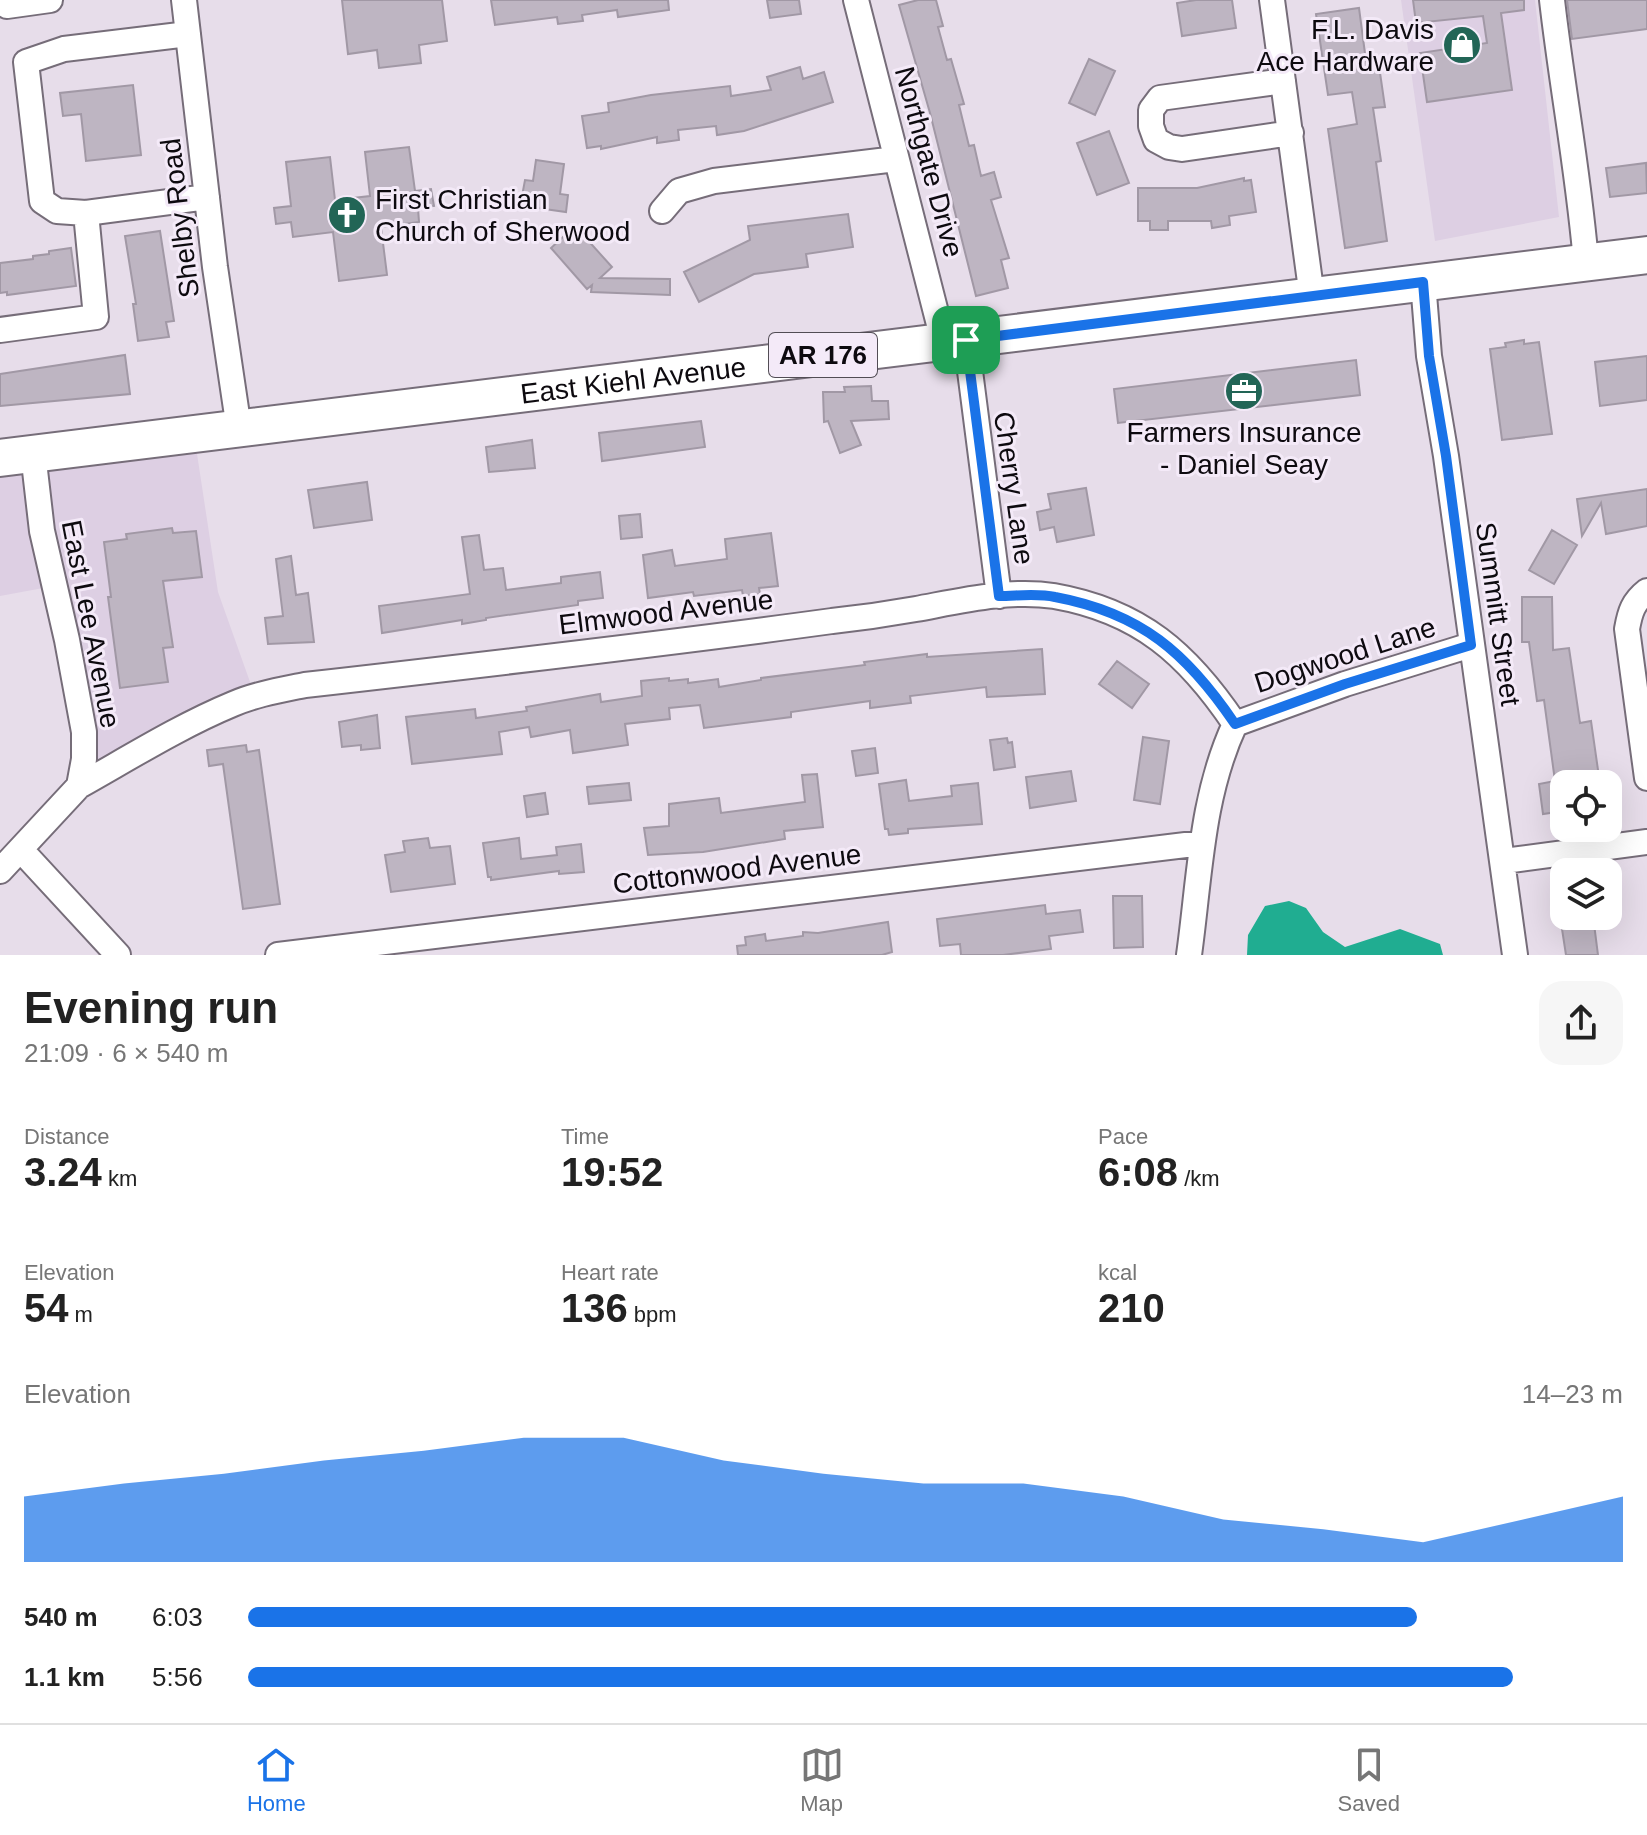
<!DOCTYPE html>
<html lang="en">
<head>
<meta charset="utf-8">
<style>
	:root { --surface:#fff; --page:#f6f6f6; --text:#222; --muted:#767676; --line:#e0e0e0; --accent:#1a73e8 }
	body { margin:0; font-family:Helvetica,sans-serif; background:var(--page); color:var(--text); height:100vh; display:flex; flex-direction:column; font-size:30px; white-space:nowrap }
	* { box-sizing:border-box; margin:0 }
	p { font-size:26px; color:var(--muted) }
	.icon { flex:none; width:44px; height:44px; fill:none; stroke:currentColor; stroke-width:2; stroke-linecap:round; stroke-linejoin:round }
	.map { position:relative; height:955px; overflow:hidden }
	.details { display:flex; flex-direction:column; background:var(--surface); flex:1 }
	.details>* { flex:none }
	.buttons { position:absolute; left:1550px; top:770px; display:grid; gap:16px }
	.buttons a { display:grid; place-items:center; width:72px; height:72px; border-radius:16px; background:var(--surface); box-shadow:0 8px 32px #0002; font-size:40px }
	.pin { position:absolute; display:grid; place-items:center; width:68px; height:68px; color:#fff; margin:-34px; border-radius:16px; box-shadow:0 4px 12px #0006 }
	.round { display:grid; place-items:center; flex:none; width:84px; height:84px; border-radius:24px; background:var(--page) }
	.overview { display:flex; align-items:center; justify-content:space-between; height:136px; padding:0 24px }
	h1 { font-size:44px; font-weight:800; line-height:60px }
	.metrics { display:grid; grid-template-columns:repeat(3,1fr); gap:12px; height:136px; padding:8px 24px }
	.metrics div { display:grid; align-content:center }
	.metrics b { font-size:40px; font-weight:800 }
	.metrics small { font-size:22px; font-weight:400 }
	.metrics p { font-size:22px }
	.chart { height:224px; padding:16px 24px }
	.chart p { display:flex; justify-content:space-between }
	.chart svg { width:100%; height:144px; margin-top:8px; fill:var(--accent); opacity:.7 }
	ul { padding:0 24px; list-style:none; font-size:26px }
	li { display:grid; grid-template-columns:128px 96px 1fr; align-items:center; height:60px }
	li i { height:20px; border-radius:10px; background:var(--accent) }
	.menu { display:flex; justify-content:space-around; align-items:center; height:112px; border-top:2px solid var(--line); background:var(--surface); font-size:22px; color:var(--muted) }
	.menu a { display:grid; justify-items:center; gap:4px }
	.menu .active { color:var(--accent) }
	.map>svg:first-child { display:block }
</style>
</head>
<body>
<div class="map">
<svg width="1647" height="955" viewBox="0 0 1647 955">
	<rect width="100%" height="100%" fill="#e7ddea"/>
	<path fill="#ddcfe3" d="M1401,0H1535L1559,217L1435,241Z
		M194,434L218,592L255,696L79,786L54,586L0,596V458Z"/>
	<path fill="#20ad91" d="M1289,901L1306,908L1323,932L1345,947L1400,929L1440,944L1443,955H1247L1248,935L1265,906Z"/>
	<path fill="#beb5c2" stroke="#a198a5" stroke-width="2" d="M342,0H442L447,41L419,45L421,63L379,68L377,50L348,54Z
		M491,0H668L669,10L618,17L617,10L582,15L583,21L558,24L557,17L495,25Z
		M767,0H799L801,14L770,18Z
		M918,0H936L943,26L938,27L947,60L951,59L964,104L959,105L969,146L974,145L981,176L994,172L1001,197L991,200L1009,258L1001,260L1008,288L976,296L930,113L899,5Z
		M1196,0H1232L1236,28L1182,36L1177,3Z
		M1413,0H1524V10L1501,13L1512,90L1427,102L1420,53L1487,43L1483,16L1416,23Z
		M1567,0H1647V29L1572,39Z
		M1359,8L1366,61L1378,59L1385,107L1373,108L1381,161L1376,162L1387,241L1345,248L1328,129L1357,124L1352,92L1328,95L1316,14Z
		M1089,59L1115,71L1095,115L1069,103Z
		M800,67L803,79L824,72L833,102L744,131L717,135L716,126L678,130L679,140L657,143V137L601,149V146L587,148L582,116L609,112L608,103L651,95L730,86L731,96L771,90L767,77Z
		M133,85L141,155L86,161L81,114L63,116L60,93Z
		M1109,131L1129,183L1097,195L1077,143Z
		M409,147L415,191L431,189L434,206L418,208L419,222L381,227L387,275L339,281L333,232L293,237L291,222L276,224L274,208L291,206L286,162L330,157L335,200L370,196L365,152Z
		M536,160L564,164L560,194L568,195L566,212L530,207L532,197L522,196L525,180L533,181Z
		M1646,163L1647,193L1610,197L1606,168Z
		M1244,178V181L1251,180L1256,212L1229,216L1230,225L1212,228L1211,221H1168V230H1150V221H1138V188H1197Z
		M848,214L853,247L806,254L808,267L754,274L699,302L684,272L750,240L748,226Z
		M575,226L612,267L600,278L670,279V295L591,292L592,285L587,289L551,248Z
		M160,231L174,321L166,322L169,337L138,341L133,304H136L125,236Z
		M71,248L76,286L7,295V292L0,293V263L33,259V256L49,254V251Z
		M1524,340V344L1539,342L1552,434L1502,440L1490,349L1506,347L1505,343Z
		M125,355L130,394L0,406V374Z
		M1647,356V400L1600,406L1595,362Z
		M1356,360L1360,395L1118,423L1114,389Z
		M871,386L872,401H888L889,419L851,421L861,445L840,453L828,421L824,422L823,392H845L844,387Z
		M701,421L705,447L602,461L599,433Z
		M532,440L535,468L489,472L486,447Z
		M367,482L372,520L314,528L308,490Z
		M1086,488L1094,535L1057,542L1054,527L1040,530L1037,512L1051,509L1048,494Z
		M1647,489V526L1606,534L1601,503L1582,536L1577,499Z
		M640,514L642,537L621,539L619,516Z
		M172,528L173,533L196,531L202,577L163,581L173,647L163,648L168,682L120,688L108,597H111L104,542L127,539L126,534Z
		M1552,530L1577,545L1554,584L1529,570Z
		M771,533L778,586L759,588L760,594L743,596L742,590L694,596L693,592L648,598L643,555L672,550L675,566L727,559L725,539Z
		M479,535L484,570L503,568L506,590L561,583V577L600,572L603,598L578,601V605L486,618V620L462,624V620L382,633L379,606L470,594L462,537Z
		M291,556L296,595L308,593L314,642L268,644L265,618L283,616L276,559Z
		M1522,597H1552L1553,650L1569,648L1580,723L1591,721L1600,784H1564V811L1543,814L1539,784L1555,781L1544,700L1537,701L1529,642H1522Z
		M1042,649L1045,694L987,697L986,687L910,696L911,703L870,708V701L791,712V717L704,728L700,705L669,708L670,719L625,724L628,745L573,753L570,730L531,737L529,727L499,732L502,754L412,764L406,717L475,709L476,718L527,711L526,707L600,694L601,702L642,696L641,681L669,678V681L688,679V683L718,679L719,687L761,680V678L865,665L864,662L927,654V657Z
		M1117,661L1149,684L1132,708L1099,684Z
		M377,715L380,748L361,750V745L342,747L339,722Z
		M1143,737L1169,741L1160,804L1134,800Z
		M1007,738L1008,743L1012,742L1015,767L994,770L990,740Z
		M246,745L247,752L259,750L280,904L243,909L223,764L209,766L207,750Z
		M875,748L878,773L856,776L852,751Z
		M1071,771L1076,801L1030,808L1026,777Z
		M817,774L823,827L784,831L785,839L703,852L648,855L644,828L669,826V804L719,798L721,813L805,802L802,775Z
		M906,780L909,801L952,796L951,786L978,783L982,824L908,829V833L889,835L888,829H885L879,784Z
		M629,783L631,800L589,804L587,787Z
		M545,793L548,814L527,817L524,796Z
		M428,838L430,848L450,846L455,884L391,892L385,855L405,852L403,841Z
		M519,838L521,859L557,855L556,847L581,844L584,872L559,874V871L491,880V877H488L483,843Z
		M1113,896H1142L1143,947L1114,948Z
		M1045,905L1046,914L1080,910L1083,932L1049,936L1051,949L1003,955H961L960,944L940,946L937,919Z
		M1560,916H1593L1598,955H1566Z
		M888,922L892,952L882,955H738L737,946L746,945L745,937L765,934L766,941L803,936V932L818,933Z"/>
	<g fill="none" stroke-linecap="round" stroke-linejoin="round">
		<defs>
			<path id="minor" d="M1,0L7,6L50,0
				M184,0L215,267L239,429
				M856,0L943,340
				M1272,0L1312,297
				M1552,0C1562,88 1579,175 1586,263
				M188,34L64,49L26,62L42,201L57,211L86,213L207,197
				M1283,81L1160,98L1151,110V126L1156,140L1169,147L1182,149L1291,133
				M662,211L679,191L714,181L896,159
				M1423,282L1429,356L1446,456L1515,955
				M0,330L96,317L86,213
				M966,340L999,596
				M1647,591C1633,602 1630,612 1627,629L1647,778
				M79,786C129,758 180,726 233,704C256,694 281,690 305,685C481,665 657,645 832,621C860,618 888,614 916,609C960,601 1009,589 1054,596C1140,611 1188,654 1235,724
				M21,850L118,955
				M1504,861L1647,842
				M0,871L79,786L84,759V732L67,640L42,531L33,453
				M278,955L1202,843
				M1189,955C1200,876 1201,797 1235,724L1345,684L1471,645"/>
			<g id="primary">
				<path id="s1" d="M0,458L1647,255"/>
			</g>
		</defs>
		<use href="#minor" stroke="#766d79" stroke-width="28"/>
		<use href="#primary" stroke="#766d79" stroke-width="40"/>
		<use href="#minor" stroke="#fff" stroke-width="24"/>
		<use href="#primary" stroke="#fff" stroke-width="36"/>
	</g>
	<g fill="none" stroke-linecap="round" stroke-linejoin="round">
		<defs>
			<path id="route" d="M1423,282L1429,356L1446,456L1471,645L1345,684L1235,724C1187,653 1141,613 1055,597C1037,593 1017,596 999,596L966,340Z"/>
		</defs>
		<use href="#route" stroke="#fff" stroke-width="16"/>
		<use href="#route" stroke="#1a73e8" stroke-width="10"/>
	</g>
	<defs>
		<symbol id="shop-disc" viewBox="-11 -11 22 22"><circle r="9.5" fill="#226556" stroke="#f4eaf8"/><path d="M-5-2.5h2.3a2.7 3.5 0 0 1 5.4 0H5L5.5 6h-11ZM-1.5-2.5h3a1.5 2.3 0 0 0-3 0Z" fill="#fff"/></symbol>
		<symbol id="church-disc" viewBox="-11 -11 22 22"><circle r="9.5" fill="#226556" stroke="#f4eaf8"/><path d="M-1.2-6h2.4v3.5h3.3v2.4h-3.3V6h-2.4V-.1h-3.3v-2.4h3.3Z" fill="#fff"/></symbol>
		<symbol id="office-disc" viewBox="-11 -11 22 22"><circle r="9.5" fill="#226556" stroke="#f4eaf8"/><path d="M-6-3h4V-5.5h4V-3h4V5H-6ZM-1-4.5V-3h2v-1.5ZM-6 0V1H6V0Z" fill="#fff"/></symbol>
	</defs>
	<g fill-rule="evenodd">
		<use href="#shop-disc" x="1440" y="23" width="44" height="44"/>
		<use href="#church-disc" x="325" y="193" width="44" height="44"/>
		<use href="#office-disc" x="1222" y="369" width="44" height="44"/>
	</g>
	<g text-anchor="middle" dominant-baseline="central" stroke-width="6" stroke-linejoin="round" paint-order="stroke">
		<rect fill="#f4eaf8" stroke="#524d55" stroke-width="2" x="769" y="333" width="108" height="44" rx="6"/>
		<g font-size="26" font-weight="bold" fill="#0d0a0f">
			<text x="823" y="355">AR 176</text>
		</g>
		<g font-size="28" fill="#0d0a0f" stroke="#f4eaf8" text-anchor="end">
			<text x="1434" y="29">F.L. Davis<tspan x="1434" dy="32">Ace Hardware</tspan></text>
			<text x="375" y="199" text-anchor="start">First Christian<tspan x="375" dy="32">Church of Sherwood</tspan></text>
			<text x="1244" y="432" text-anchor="middle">Farmers Insurance<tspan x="1244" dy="32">- Daniel Seay</tspan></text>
		</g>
		<g font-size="28" fill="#0d0a0f" stroke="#f4eaf8">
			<text transform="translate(929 162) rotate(75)">Northgate Drive</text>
			<text transform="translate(180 218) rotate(-97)">Shelby Road</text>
			<text stroke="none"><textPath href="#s1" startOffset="638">East Kiehl Avenue</textPath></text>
			<text transform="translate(1014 488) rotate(82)">Cherry Lane</text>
			<text transform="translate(666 612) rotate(-7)">Elmwood Avenue</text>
			<text transform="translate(1498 614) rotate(82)">Summitt Street</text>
			<text transform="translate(91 624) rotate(79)">East Lee Avenue</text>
			<text transform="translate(1345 655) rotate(-18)">Dogwood Lane</text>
			<text transform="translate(737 869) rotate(-7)">Cottonwood Avenue</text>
		</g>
	</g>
</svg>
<div class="buttons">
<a><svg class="icon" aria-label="locate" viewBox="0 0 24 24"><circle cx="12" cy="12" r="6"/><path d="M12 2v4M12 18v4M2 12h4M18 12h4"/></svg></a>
<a><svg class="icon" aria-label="layers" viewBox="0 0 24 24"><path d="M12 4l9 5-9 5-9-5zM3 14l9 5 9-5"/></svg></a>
</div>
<div class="pin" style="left:966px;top:340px;background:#1e9e55"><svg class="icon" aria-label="arrive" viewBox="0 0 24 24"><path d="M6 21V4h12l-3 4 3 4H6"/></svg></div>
</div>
<section class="details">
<div class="overview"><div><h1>Evening run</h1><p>21:09 · 6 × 540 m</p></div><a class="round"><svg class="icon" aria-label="share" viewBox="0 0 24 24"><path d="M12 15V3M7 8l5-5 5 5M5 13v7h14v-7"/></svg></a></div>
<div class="metrics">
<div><p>Distance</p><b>3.24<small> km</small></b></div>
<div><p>Time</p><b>19:52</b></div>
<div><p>Pace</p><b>6:08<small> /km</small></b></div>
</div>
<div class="metrics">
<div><p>Elevation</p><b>54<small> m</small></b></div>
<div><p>Heart rate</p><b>136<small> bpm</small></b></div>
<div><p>kcal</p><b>210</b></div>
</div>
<div class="chart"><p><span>Elevation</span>14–23 m</p>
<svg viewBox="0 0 160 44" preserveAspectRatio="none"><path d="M0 44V24L10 20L20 17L30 13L40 10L50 6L60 6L70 13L80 17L90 20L100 20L110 24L120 31L130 34L140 38L150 31L160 24V44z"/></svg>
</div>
<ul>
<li><b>540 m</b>6:03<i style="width:85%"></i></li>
<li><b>1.1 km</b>5:56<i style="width:92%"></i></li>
</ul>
</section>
<nav class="menu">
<a class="active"><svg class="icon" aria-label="home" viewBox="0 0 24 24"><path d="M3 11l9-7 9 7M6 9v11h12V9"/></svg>Home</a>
<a><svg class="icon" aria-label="map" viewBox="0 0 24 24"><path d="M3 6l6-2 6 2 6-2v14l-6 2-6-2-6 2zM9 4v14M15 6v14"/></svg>Map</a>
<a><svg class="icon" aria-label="saved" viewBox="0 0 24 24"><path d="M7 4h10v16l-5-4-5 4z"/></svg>Saved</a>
</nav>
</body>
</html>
